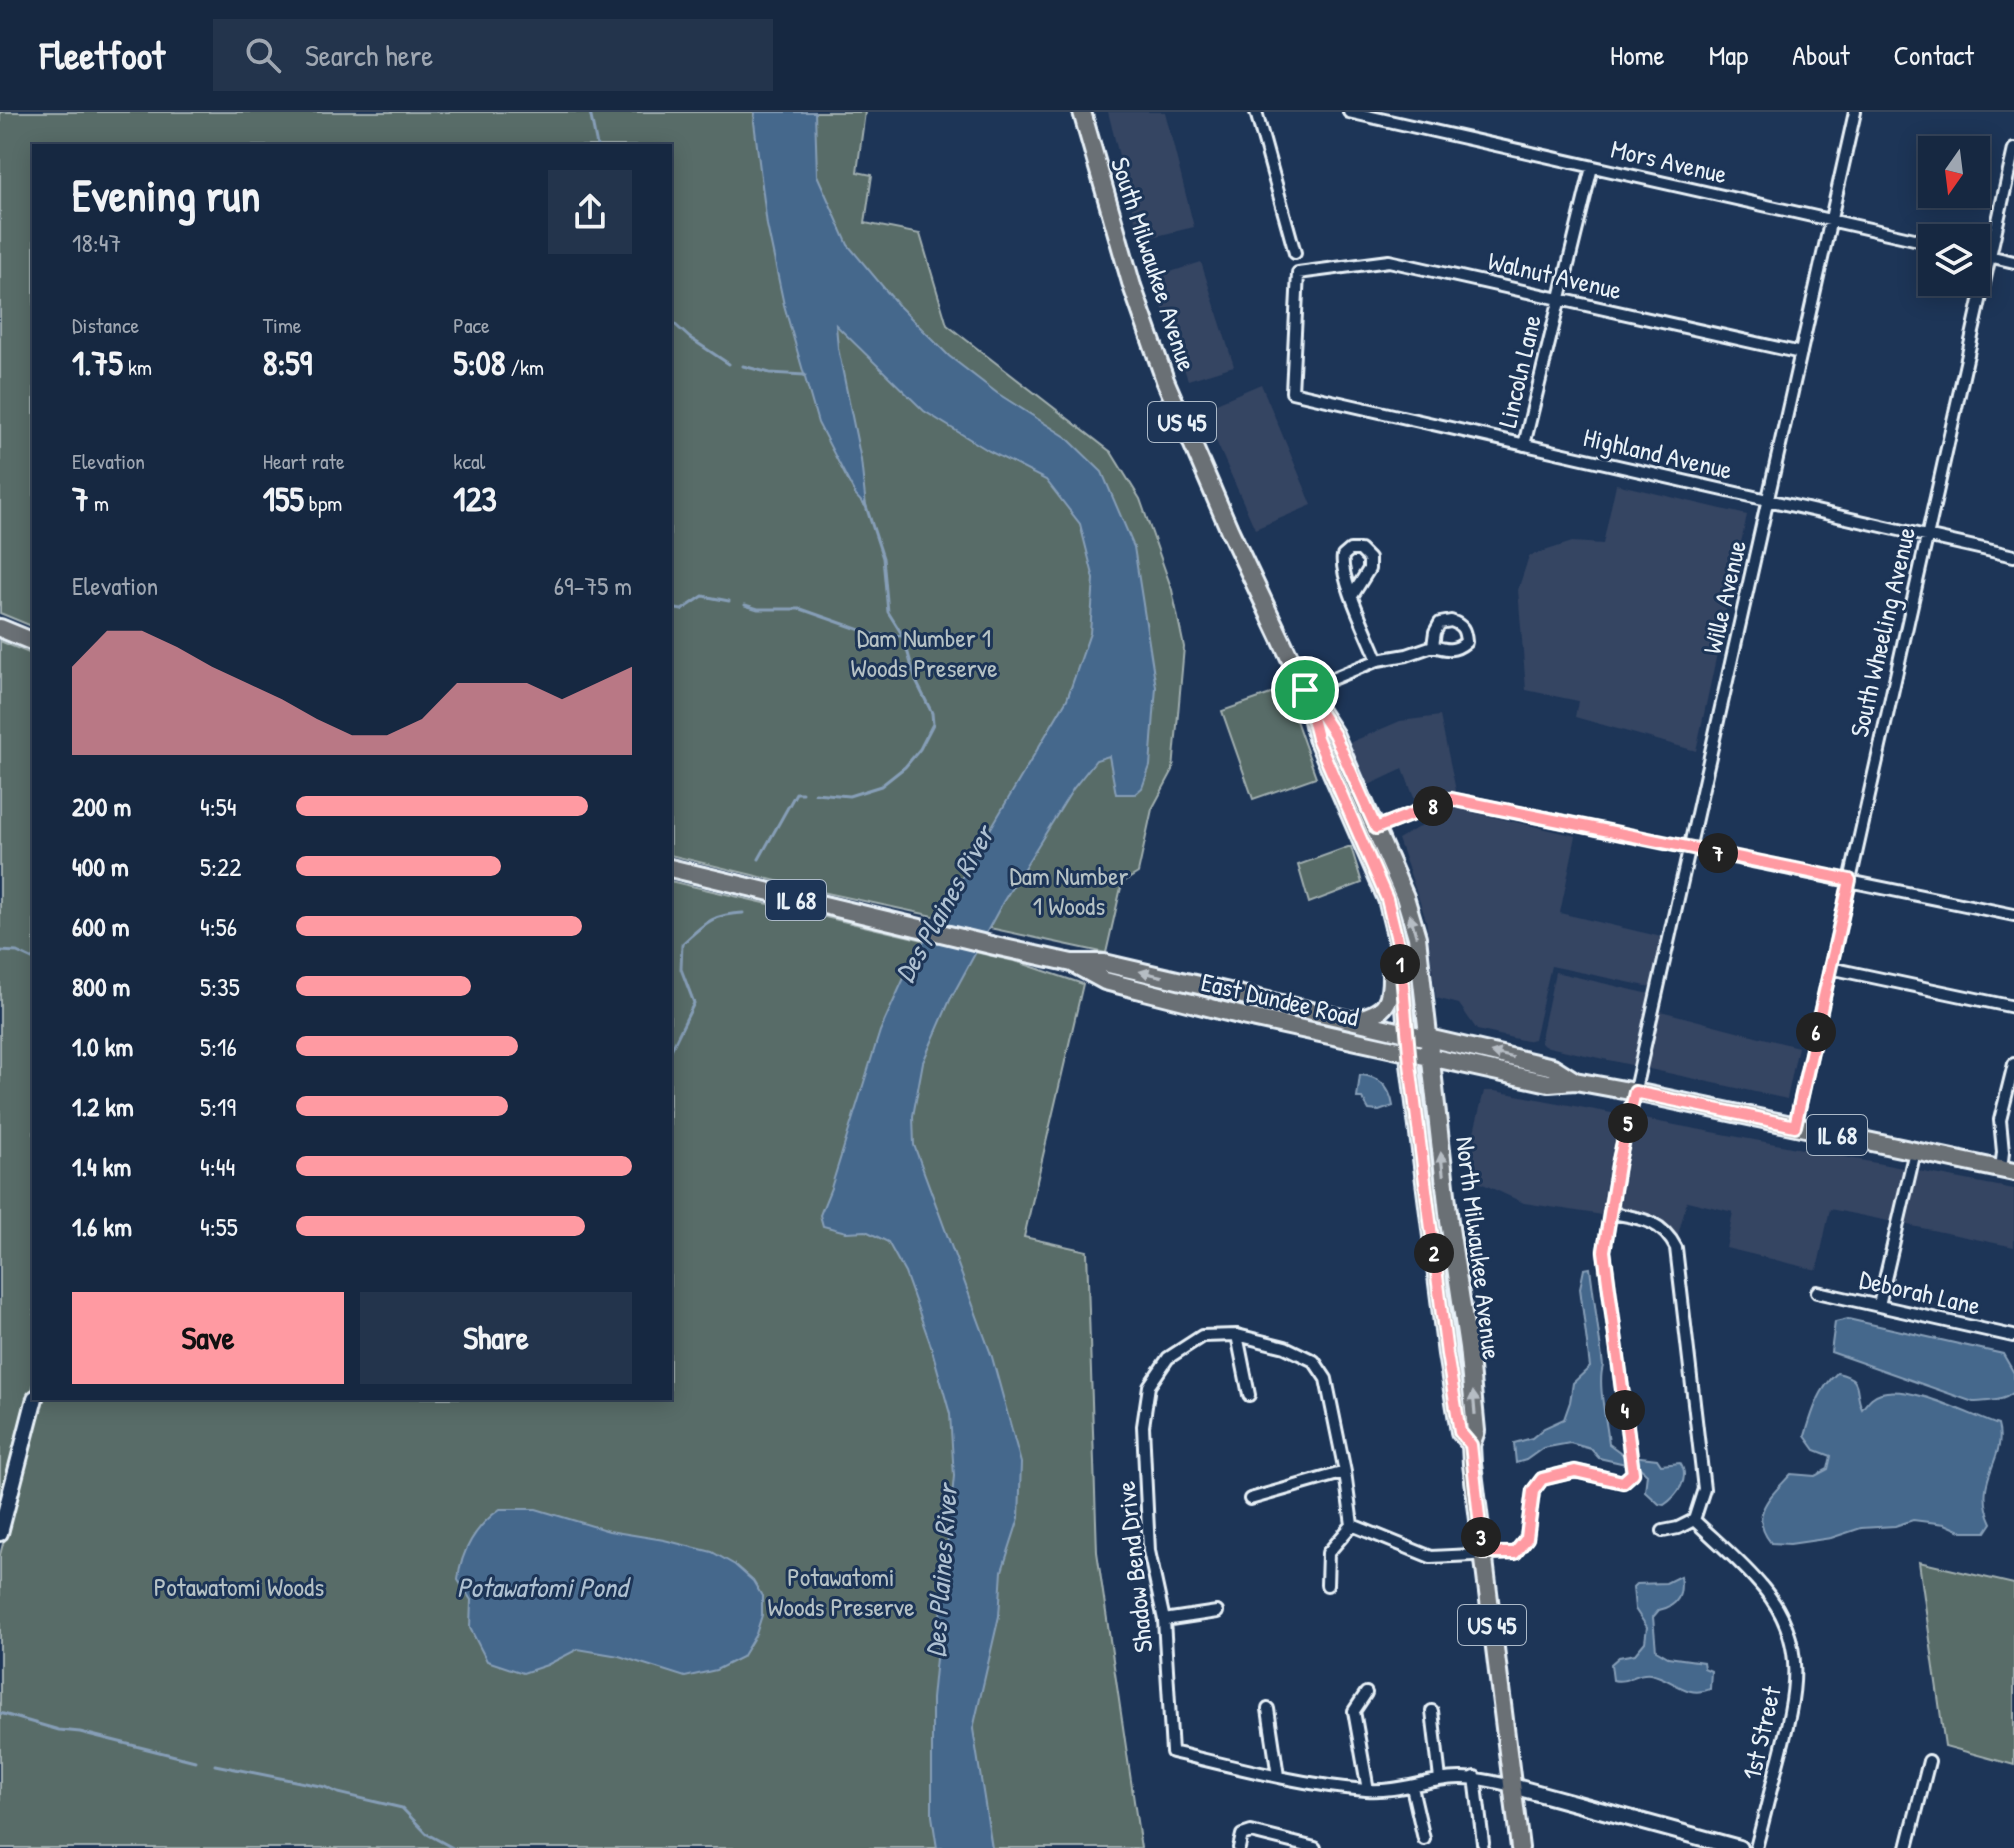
<!DOCTYPE html>
<html lang="en">
<head>
<meta charset="utf-8">
<style>
	:root { --surface:#162841; --page:#23344c; --text:#f1f3f6; --muted:#9ea6b1; --line:#35445a; --accent:#ff9aa2 }
	body { margin:0; font-family:"Patrick Hand",sans-serif; background:var(--page); color:var(--text); height:100vh; display:flex; flex-direction:column; font-size:30px; white-space:nowrap }
	* { box-sizing:border-box; margin:0 }
	p { font-size:26px; color:var(--muted) }
	.icon { flex:none; width:44px; height:44px; fill:none; stroke:currentColor; stroke-width:2; stroke-linecap:round; stroke-linejoin:round }
	.map { position:relative; flex:1; overflow:hidden }
	.side { position:absolute; left:32px; top:32px; width:640px; height:1256px; display:flex; flex-direction:column; background:var(--surface); border-radius:0px; box-shadow:0 4px 20px #0003,0 0 0 2px var(--line) }
	.side>* { flex:none }
	.needle { width:52px; rotate:194deg }
	.tools { position:absolute; left:1918px; top:24px; display:grid; gap:16px }
	.tools a { display:grid; place-items:center; width:72px; height:72px; border-radius:0px; background:var(--surface); box-shadow:0 4px 20px #0003,0 0 0 2px var(--line); font-size:40px }
	.pin { position:absolute; display:grid; place-items:center; width:68px; height:68px; color:#fff; margin:-34px; border:4px solid #fff; border-radius:50%; box-shadow:0 2px 8px #0007 }
	.km { position:absolute; width:40px; height:40px; margin:-20px; border-radius:50%; background:#222; color:#fff; font-size:22px; line-height:40px; text-align:center }
	.round { display:grid; place-items:center; flex:none; width:84px; height:84px; border-radius:0px; background:var(--page) }
	.summary { display:flex; align-items:center; justify-content:space-between; height:136px; padding:0 40px }
	h1 { font-size:44px; font-weight:700; line-height:60px }
	.metrics { display:grid; grid-template-columns:repeat(3,1fr); gap:12px; height:136px; padding:8px 40px }
	.metrics div { display:grid; align-content:center }
	.metrics b { font-size:34px; font-weight:700 }
	.metrics small { font-size:22px; font-weight:400 }
	.metrics p { font-size:22px }
	.chart { height:224px; padding:16px 40px }
	.chart p { display:flex; justify-content:space-between }
	.chart svg { width:100%; height:144px; margin-top:8px; fill:var(--accent); opacity:.7 }
	.cta { display:flex; gap:16px; margin-top:auto; padding:16px 40px }
	.cta a { flex:1; height:92px; border-radius:0px; background:var(--accent); color:#111; font-size:32px; font-weight:700; line-height:92px; text-align:center }
	.cta a+a { background:var(--page); color:var(--text) }
	ul { padding:0 40px; list-style:none; font-size:26px }
	li { display:grid; grid-template-columns:128px 96px 1fr; align-items:center; height:60px }
	li i { height:20px; border-radius:10px; background:var(--accent) }
	header { display:flex; align-items:center; gap:48px; box-sizing:border-box; height:112px; padding:0 40px; background:var(--surface); border-bottom:2px solid var(--line) }
	header strong { font-size:38px }
	nav { display:flex; gap:44px; margin-inline-start:auto; font-size:28px }
	.search { width:560px; height:72px; background:var(--page); display:flex; align-items:center; gap:20px; box-sizing:border-box; padding:0 28px; border-radius:0px; color:var(--muted); font-size:30px }
	.map>svg:first-child { display:block }
</style>
</head>
<body>
<header>
<strong>Fleetfoot</strong>
<div class="search"><svg class="icon" aria-label="search" viewBox="0 0 24 24"><circle cx="10" cy="10" r="6"/><path d="M15 15l6 6"/></svg>Search here</div>
<nav><a>Home</a><a>Map</a><a>About</a><a>Contact</a></nav>
</header>
<div class="map">
<svg width="2014" height="1736" viewBox="0 0 2014 1736">
	<rect width="100%" height="100%" fill="#1d3557"/>
	<filter id="ink" filterUnits="userSpaceOnUse"><feTurbulence type="fractalNoise" baseFrequency=".0125" numOctaves="2"/><feDisplacementMap in="SourceGraphic" scale="16" xChannelSelector="R" yChannelSelector="G"/><feConvolveMatrix kernelMatrix="1 2 1 2 8 2 1 2 1" color-interpolation-filters="sRGB"/></filter>
	<g filter="url(#ink)">
		<path fill="#344462" d="M1108,0H1165L1194,115L1140,128Z
			M1201,150L1234,254L1188,268L1152,166Z
			M1261,272L1312,393L1255,417L1202,297Z
			M1616,372L1747,403L1696,639L1575,605L1578,589L1526,578L1518,478L1529,444L1572,430L1603,432Z
			M1440,604L1460,697L1576,724L1560,801L1662,825L1651,875L1551,854L1534,927L1526,929L1477,918L1459,892L1436,886L1426,808L1398,727L1424,712L1403,657L1369,673L1349,631L1400,609Z
			M1555,860L1663,885L1661,899L1798,935L1787,987L1544,934L1540,930Z
			M1484,979H1495L2014,1077V1135L1830,1097L1817,1158L1726,1136L1733,1100L1687,1089L1678,1123L1596,1102L1524,1091L1472,1067L1470,1036Z"/>
		<path fill="#586c67" stroke="#a0aeb0" stroke-width="2" d="M0,0H865L857,60L872,63L865,111L920,122L947,213L1111,340L1140,387L1172,478L1184,535L1173,658L1152,697L1138,761L1122,771L1106,841L822,780L670,743V34H34V515L0,501Z
			M0,529L34,543V1270L0,1401Z
			M1285,577L1316,665L1253,687L1222,599Z
			M1348,735H1351L1362,771L1309,791L1298,753Z
			M670,769L1018,850L1083,872L1024,1125L1087,1139L1097,1440L1141,1736H0V1443L41,1286H670Z
			M1919,1450L2014,1472V1653L1945,1634Z"/>
		<path fill="#45678c" stroke="#869eb7" stroke-width="2" d="M755,0H815L817,63L848,133L899,194L949,244L997,281L1066,325L1102,360L1134,435L1156,575L1150,654L1142,676L1135,682H1116L1109,644L1096,648L1073,677L1003,790L950,888L923,950L913,1004L914,1033L992,1245L1021,1351L1019,1406L1002,1459L999,1504L973,1617L992,1736H937L932,1704V1587L954,1364L950,1302L930,1231L905,1161L888,1130L866,1119L846,1120L823,1114L820,1103L831,1076L880,919L909,855L1067,587L1090,521L1094,467L1080,412L1046,368L989,339L924,299L836,213L838,236L861,348L866,395L856,384L818,311L784,193L767,113L754,10Z
			M1360,963C1379,964 1390,975 1393,994L1379,999L1369,998L1362,986H1357Z
			M1590,1156L1603,1254C1597,1273 1607,1310 1609,1332L1624,1343L1657,1347L1661,1353L1680,1351C1691,1366 1677,1384 1664,1393L1659,1392L1645,1379L1647,1362L1639,1355L1599,1346L1591,1337L1570,1331L1543,1336L1526,1348L1516,1351L1514,1331L1532,1326L1544,1316L1564,1307L1570,1290L1573,1271L1590,1255L1580,1176L1584,1157Z
			M1848,1207L2003,1242L2014,1261V1280C2003,1290 1987,1289 1973,1290L1831,1240L1835,1210Z
			M1837,1261C1865,1267 1853,1277 1862,1297C1868,1290 1871,1284 1881,1281C1910,1272 1969,1303 1998,1313C2008,1347 1971,1367 1992,1411L1986,1420H1963L1945,1412L1913,1408L1895,1414L1861,1416L1831,1426L1790,1432L1771,1431C1748,1402 1770,1385 1791,1362L1815,1364L1828,1357L1831,1344L1815,1338L1805,1324C1812,1301 1818,1278 1837,1261Z
			M500,1397H536L609,1419L664,1428L712,1440L735,1453L753,1469L762,1484V1503L756,1522L742,1545L716,1558L685,1565L619,1544L578,1537L547,1553L523,1561L487,1549L470,1516L471,1488L458,1468C461,1439 476,1414 500,1397Z
			M1680,1464C1683,1482 1679,1494 1659,1498L1653,1505L1656,1538L1668,1545L1703,1550L1704,1556L1711,1559L1710,1577C1685,1587 1673,1566 1650,1562C1636,1560 1627,1572 1613,1568L1611,1552L1619,1545L1635,1542L1645,1530L1647,1515L1635,1497L1633,1475L1636,1472L1666,1471Z"/>
		<g fill="none" stroke-linecap="round" stroke-linejoin="round">
			<path stroke="#869eb7" stroke-width="3" d="M590,0L597,34
				M670,208L690,226L729,252
				M743,254L770,261L805,263
				M745,493L758,497H801L875,523L903,524
				M670,496L682,498L703,484L729,489
				M815,681L849,684L881,674L905,655L920,637L933,612L932,601L916,569L903,524L888,500L883,446L865,391
				M759,747L796,681H802
				M0,839L17,840L34,848
				M670,940L694,891L681,857L682,832C704,812 712,802 743,801
				M0,1601L59,1618L80,1620L195,1649
				M215,1653L325,1675L338,1681L402,1696L427,1722L453,1736"/>
			<defs>
				<path id="street" d="M1256,0L1295,141
					M1349,0L1932,131
					M1976,141L2014,150
					M1801,241L1389,149L1298,161L1292,280L2014,444
					M1524,333L1592,55
					M1352,484L1369,457V447L1360,438H1350L1343,444C1339,465 1369,525 1378,548
					M1451,509C1463,513 1465,518 1466,530C1454,540 1447,538 1433,534L1435,520L1440,511Z
					M1305,578L1378,548L1407,543L1433,534
					M1376,716L1451,687L2014,803
					M1830,856L2014,895
					M1795,1014L2014,37
					M2001,1058L2003,1040L2000,1008L2014,952
					M1611,1101C1640,1106 1662,1108 1676,1136L1704,1377L1694,1408L1678,1416L1663,1419
					M1817,1180L2013,1224
					M1879,1193L1915,1039
					M1237,1223L1249,1283
					M1250,1387L1345,1360
					M1694,1408C1717,1430 1744,1452 1764,1477C1809,1532 1795,1584 1779,1646C1771,1676 1764,1706 1756,1736
					M1327,1473L1328,1441L1352,1413
					M1164,1508L1217,1500
					M1366,1581L1354,1599L1368,1678
					M1268,1597L1278,1664
					M1432,1599L1440,1667
					M1475,1665L1483,1731
					M1512,1674C1487,1668 1465,1663 1439,1668C1415,1672 1391,1680 1366,1678C1301,1673 1235,1655 1172,1640L1164,1508L1149,1439L1143,1314L1149,1274L1168,1246L1202,1224L1237,1223L1285,1235L1314,1249L1326,1267L1345,1360L1352,1413L1431,1445L1515,1441L1527,1426L1533,1379L1542,1367L1575,1359L1623,1370L1633,1361L1604,1139L1618,1053L1855,0
					M1412,1675L1424,1727
					M1239,1736L1242,1723L1251,1720L1315,1736
					M1907,1736L1929,1649"/>
				<path id="secondary" d="M0,1421L35,1286
					M1512,1674L1739,1736"/>
				<path id="primary" d="M1082,0L1132,174L1165,268L1230,419L1305,578L1334,622L1405,785L1417,825L1449,1109L1468,1235L1476,1319L1471,1333L1472,1352L1520,1736
					M0,516L34,530
					M1309,591L1317,626L1387,787L1400,840L1410,952L1447,1242L1460,1320L1471,1333
					M670,756L995,834L1072,851H1104L1553,955L1575,969
					M1072,851L1105,869L1247,905L1549,971L1575,969L1635,980L2014,1060
					M1355,908C1388,900 1392,890 1391,857"/>
			</defs>
			<use href="#street" stroke="#e8f1f8" stroke-width="16"/>
			<use href="#secondary" stroke="#e8f1f8" stroke-width="20"/>
			<use href="#primary" stroke="#e8f1f8" stroke-width="22"/>
			<use href="#street" stroke="#1d3557" stroke-width="10"/>
			<use href="#secondary" stroke="#1d3557" stroke-width="14"/>
			<use href="#primary" stroke="#6b6f75" stroke-width="16"/>
		</g>
		<defs><path id="oneway-solid" d="M-6-.8H1V-3.2L6.5 0L1 3.2V.8H-6Z" transform="scale(2)"/></defs>
		<g fill="#b6bdc4">
			<use href="#oneway-solid" transform="translate(1413 813) rotate(-106)"/>
			<use href="#oneway-solid" transform="translate(1151 862) rotate(-167)"/>
			<use href="#oneway-solid" transform="translate(1502 943) rotate(-167)"/>
			<use href="#oneway-solid" transform="translate(1442 1052) rotate(-96)"/>
			<use href="#oneway-solid" transform="translate(1474 1291) rotate(-95)"/>
		</g>
	</g>
	<g fill="none" stroke-linecap="round" stroke-linejoin="round" filter="url(#ink)">
		<defs>
			<path id="route" d="M1305,578L1334,622L1376,716L1451,687L1850,768L1795,1014L1635,980L1618,1053L1604,1139L1633,1361L1623,1370L1575,1359L1542,1367L1533,1379L1527,1426L1515,1441H1483L1471,1333L1460,1320L1447,1242L1410,952L1400,840L1387,787L1317,626Z"/>
		</defs>
		<use href="#route" stroke="#fff" stroke-width="16"/>
		<use href="#route" stroke="#ff9aa2" stroke-width="10"/>
	</g>
	<g text-anchor="middle" dominant-baseline="central" stroke-width="6" stroke-linejoin="round" paint-order="stroke">
		<g fill="#1d3557" stroke="#abb9c8" stroke-width="2">
			<rect x="1148" y="290" width="68" height="40" rx="6"/>
			<rect x="766" y="768" width="60" height="40" rx="6"/>
			<rect x="1807" y="1003" width="60" height="40" rx="6"/>
			<rect x="1458" y="1493" width="68" height="40" rx="6"/>
		</g>
		<g font-size="24" font-weight="bold" fill="#e8f1f8">
			<text x="1182" y="310">US 45</text>
			<text x="796" y="788">IL 68</text>
			<text x="1837" y="1023">IL 68</text>
			<text x="1492" y="1513">US 45</text>
		</g>
		<g font-size="26" fill="#e8f1f8" stroke="#1d3557">
			<text transform="translate(1669 49) rotate(13)">Mors Avenue</text>
			<text transform="translate(1154 152) rotate(72)">South Milwaukee Avenue</text>
			<text transform="translate(1555 163) rotate(13)">Walnut Avenue</text>
			<text transform="translate(1519 259) rotate(-77)">Lincoln Lane</text>
			<text transform="translate(1658 341) rotate(13)">Highland Avenue</text>
			<text transform="translate(1724 485) rotate(-77)">Wille Avenue</text>
			<text transform="translate(1882 520) rotate(-77)">South Wheeling Avenue</text>
			<text transform="translate(1280 887) rotate(13)">East Dundee Road</text>
			<text transform="translate(1479 1136) rotate(83)">North Milwaukee Avenue</text>
			<text transform="translate(1920 1180) rotate(13)">Deborah Lane</text>
			<text transform="translate(1134 1455) rotate(-96)">Shadow Bend Drive</text>
			<text transform="translate(1761 1621) rotate(-77)">1st Street</text>
		</g>
		<g font-size="26" fill="#b6c2c5" stroke="#1d3557">
			<text x="924" y="525">Dam Number 1<tspan x="924" dy="30">Woods Preserve</tspan></text>
			<text x="1069" y="763">Dam Number<tspan x="1069" dy="30">1 Woods</tspan></text>
			<text x="841" y="1464">Potawatomi<tspan x="841" dy="30">Woods Preserve</tspan></text>
			<text x="239" y="1474">Potawatomi Woods</text>
		</g>
		<g font-size="28" font-style="italic" fill="#afc1d2" stroke="#1d3557">
			<text transform="translate(944 792) rotate(-61)">Des Plaines River</text>
			<text transform="translate(941 1459) rotate(-86)">Des Plaines River</text>
			<text x="542" y="1475">Potawatomi Pond</text>
		</g>
	</g>
</svg>
<div class="tools">
<a><svg class="needle" viewBox="-14 -14 28 28"><path d="M0-13l5 13h-10z" fill="#e53935"/><path d="M0 13l5-13h-10z" fill="#9ea6b1"/></svg></a>
<a><svg class="icon" aria-label="layers" viewBox="0 0 24 24"><path d="M12 4l9 5-9 5-9-5zM3 14l9 5 9-5"/></svg></a>
</div>
<div class="pin" style="left:1305px;top:578px;background:#1e9e55"><svg class="icon" aria-label="arrive" viewBox="0 0 24 24"><path d="M6 21V4h12l-3 4 3 4H6"/></svg></div>
<b class="km" style="left:1400px;top:852px">1</b>
<b class="km" style="left:1434px;top:1141px">2</b>
<b class="km" style="left:1481px;top:1425px">3</b>
<b class="km" style="left:1625px;top:1298px">4</b>
<b class="km" style="left:1628px;top:1011px">5</b>
<b class="km" style="left:1816px;top:920px">6</b>
<b class="km" style="left:1718px;top:741px">7</b>
<b class="km" style="left:1433px;top:694px">8</b>
<section class="side">
<div class="summary"><div><h1>Evening run</h1><p>18:47</p></div><a class="round"><svg class="icon" aria-label="share" viewBox="0 0 24 24"><path d="M12 15V3M7 8l5-5 5 5M5 13v7h14v-7"/></svg></a></div>
<div class="metrics">
<div><p>Distance</p><b>1.75<small> km</small></b></div>
<div><p>Time</p><b>8:59</b></div>
<div><p>Pace</p><b>5:08<small> /km</small></b></div>
</div>
<div class="metrics">
<div><p>Elevation</p><b>7<small> m</small></b></div>
<div><p>Heart rate</p><b>155<small> bpm</small></b></div>
<div><p>kcal</p><b>123</b></div>
</div>
<div class="chart"><p><span>Elevation</span>69–75 m</p>
<svg viewBox="0 0 160 44" preserveAspectRatio="none"><path d="M0 44V17L10 6L20 6L30 11L40 17L50 22L60 27L70 33L80 38L90 38L100 33L110 22L120 22L130 22L140 27L150 22L160 17V44z"/></svg>
</div>
<ul>
<li><b>200 m</b>4:54<i style="width:87%"></i></li>
<li><b>400 m</b>5:22<i style="width:61%"></i></li>
<li><b>600 m</b>4:56<i style="width:85%"></i></li>
<li><b>800 m</b>5:35<i style="width:52%"></i></li>
<li><b>1.0 km</b>5:16<i style="width:66%"></i></li>
<li><b>1.2 km</b>5:19<i style="width:63%"></i></li>
<li><b>1.4 km</b>4:44<i style="width:100%"></i></li>
<li><b>1.6 km</b>4:55<i style="width:86%"></i></li>
</ul>
<div class="cta"><a>Save</a><a>Share</a></div>
</section>
</div>
</body>
</html>
